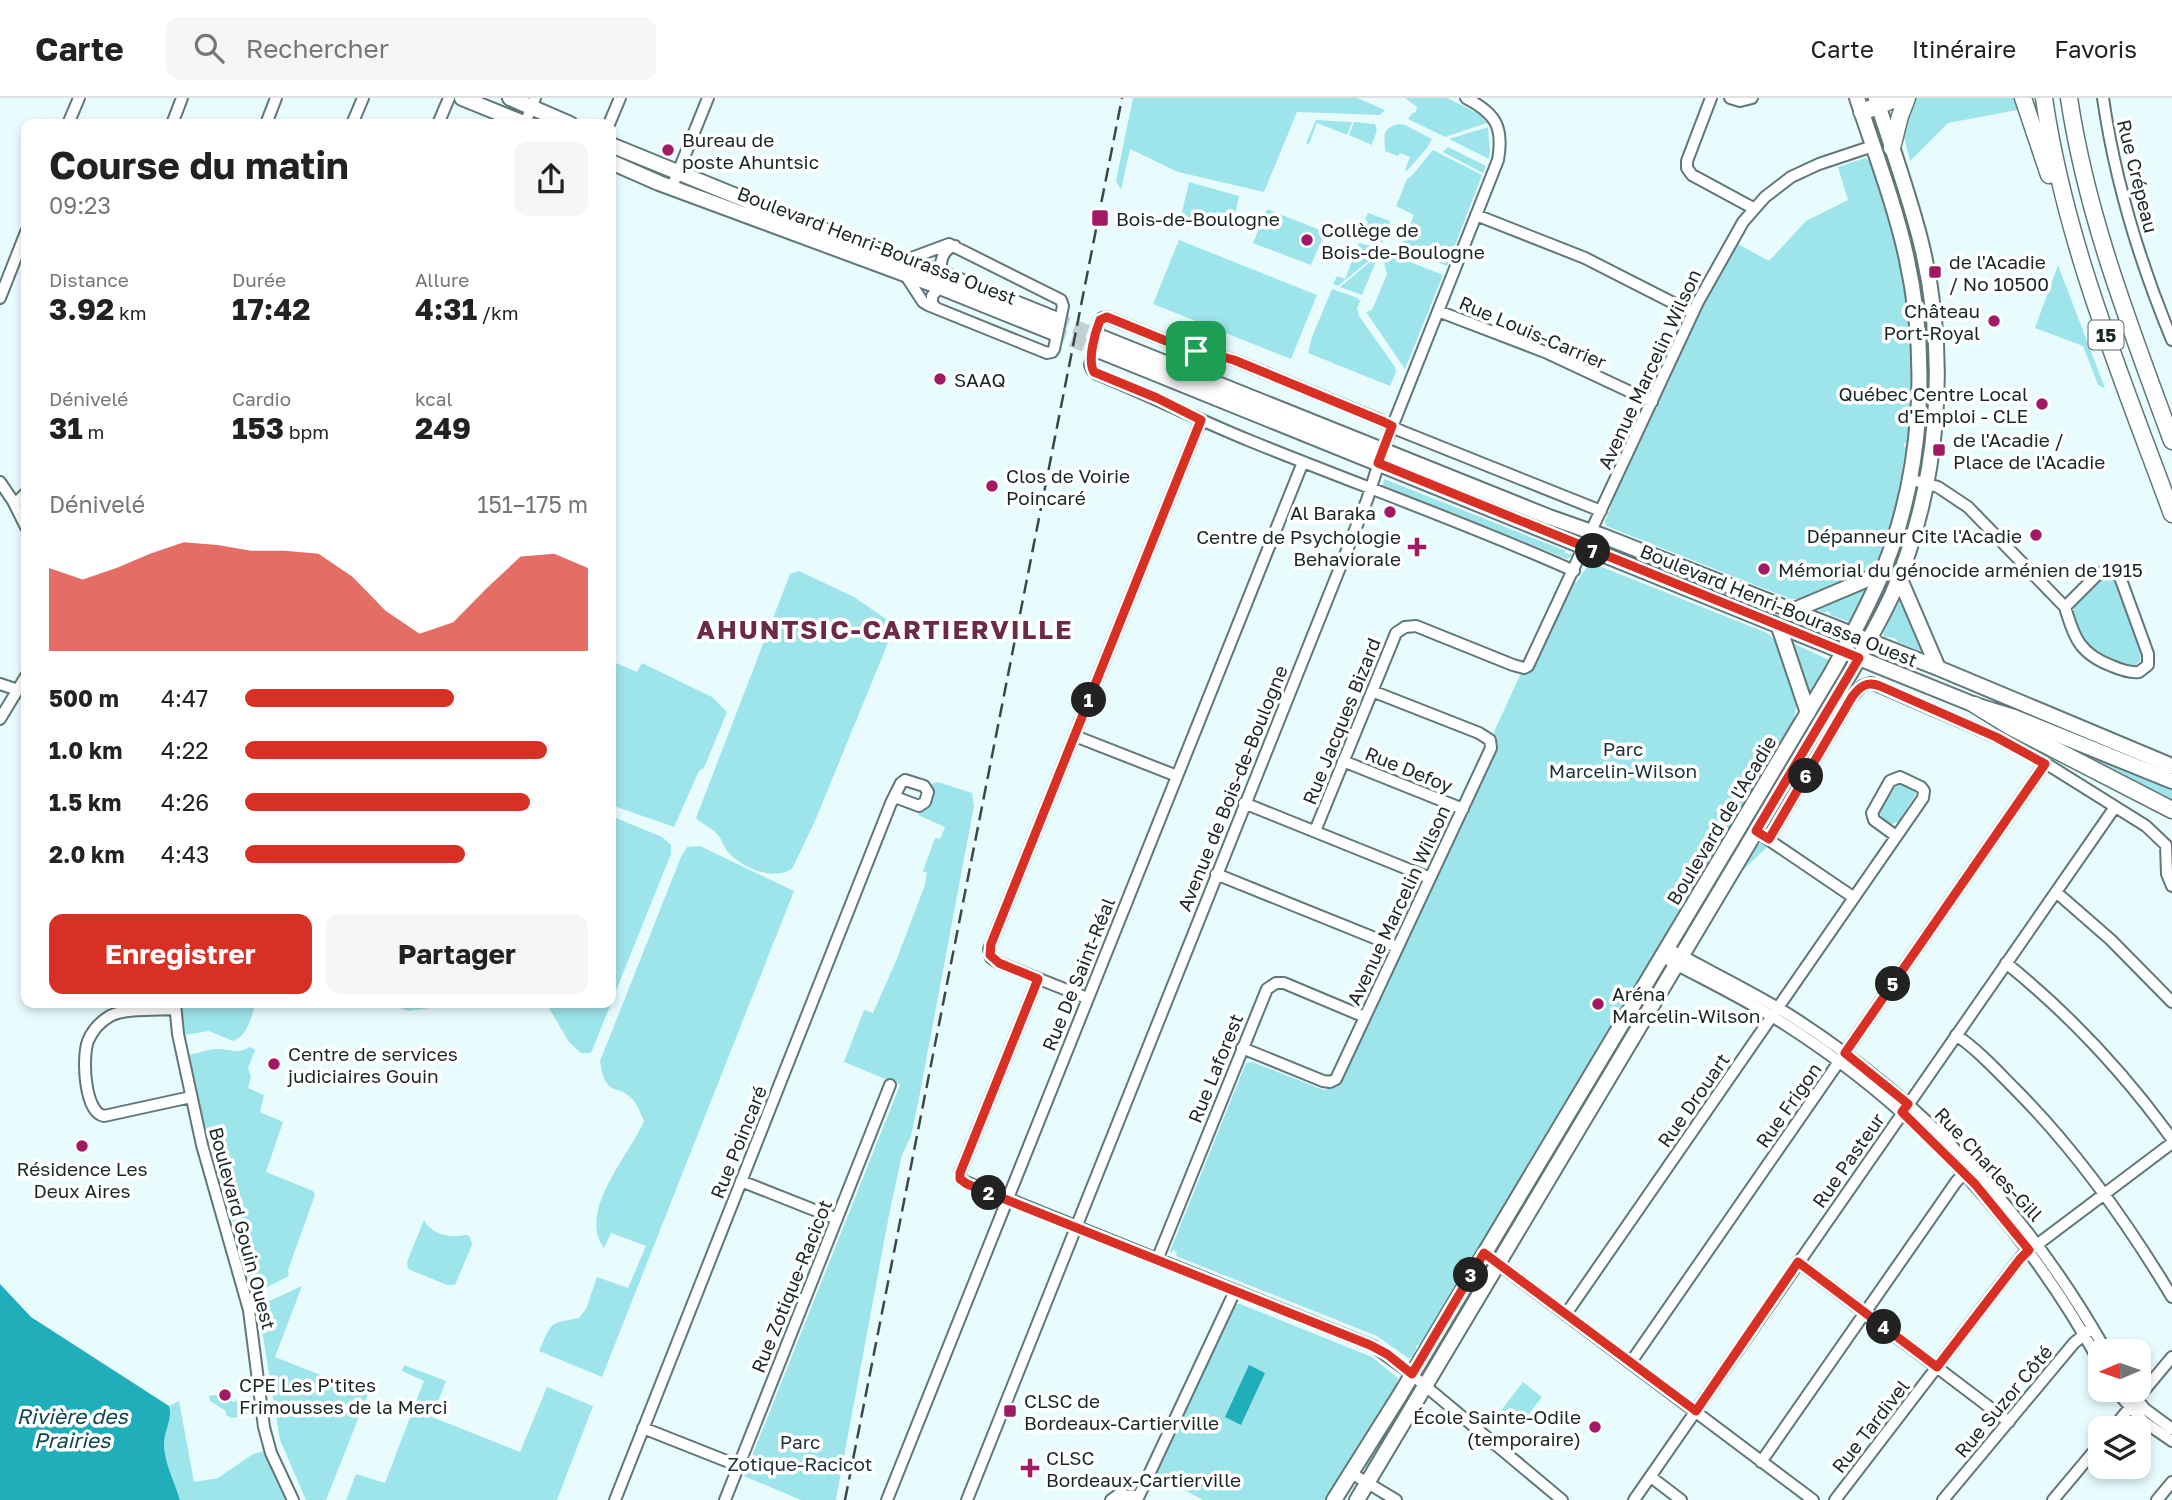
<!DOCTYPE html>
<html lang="fr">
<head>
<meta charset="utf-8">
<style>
	:root { --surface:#fff; --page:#f6f6f6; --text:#222; --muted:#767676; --line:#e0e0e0; --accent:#d93025 }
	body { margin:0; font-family:"Golos Text",sans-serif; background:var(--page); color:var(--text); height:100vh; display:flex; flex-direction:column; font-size:26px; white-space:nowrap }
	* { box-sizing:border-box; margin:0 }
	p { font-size:23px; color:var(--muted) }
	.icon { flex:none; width:38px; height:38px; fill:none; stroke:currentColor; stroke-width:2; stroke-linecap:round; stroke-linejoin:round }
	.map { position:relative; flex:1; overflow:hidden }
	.side { position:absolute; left:21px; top:21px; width:595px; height:889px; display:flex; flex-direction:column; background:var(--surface); border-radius:14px; box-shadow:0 4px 10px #0003 }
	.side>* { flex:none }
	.needle { width:46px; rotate:268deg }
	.fabs { position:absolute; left:2088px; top:1241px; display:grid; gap:14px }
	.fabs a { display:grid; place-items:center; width:63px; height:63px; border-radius:14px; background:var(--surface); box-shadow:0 4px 10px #0003; font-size:35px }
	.pin { position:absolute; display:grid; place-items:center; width:60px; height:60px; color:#fff; margin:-30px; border-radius:14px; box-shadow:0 4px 10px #0006 }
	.km { position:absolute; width:35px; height:35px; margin:-18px; border-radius:50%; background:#222; color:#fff; font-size:19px; line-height:35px; text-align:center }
	.round { display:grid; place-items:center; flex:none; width:74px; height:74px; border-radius:14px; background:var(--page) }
	.summary { display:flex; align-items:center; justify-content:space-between; height:119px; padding:0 28px }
	h1 { font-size:38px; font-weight:700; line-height:52px }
	.figures { display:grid; grid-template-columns:repeat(3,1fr); gap:10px; height:119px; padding:7px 28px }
	.figures div { display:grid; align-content:center }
	.figures b { font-size:30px; font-weight:700 }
	.figures small { font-size:19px; font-weight:400 }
	.figures p { font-size:19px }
	.chart { height:196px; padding:14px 28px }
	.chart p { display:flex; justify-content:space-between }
	.chart svg { width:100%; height:126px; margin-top:7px; fill:var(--accent); opacity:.7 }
	.action { display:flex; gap:14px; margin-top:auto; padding:14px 28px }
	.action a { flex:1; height:80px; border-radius:14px; background:var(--accent); color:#fff; font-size:28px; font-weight:700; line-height:80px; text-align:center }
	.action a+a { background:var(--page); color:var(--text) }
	ul { padding:0 28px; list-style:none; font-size:23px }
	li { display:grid; grid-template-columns:112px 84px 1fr; align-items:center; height:52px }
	li i { height:18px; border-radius:9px; background:var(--accent) }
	header { display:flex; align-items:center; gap:42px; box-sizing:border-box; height:98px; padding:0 35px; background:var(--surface); border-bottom:2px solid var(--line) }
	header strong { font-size:33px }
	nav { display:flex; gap:38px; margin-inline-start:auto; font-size:24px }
	.search { width:490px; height:63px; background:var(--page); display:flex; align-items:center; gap:18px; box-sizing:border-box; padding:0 24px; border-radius:14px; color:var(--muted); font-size:26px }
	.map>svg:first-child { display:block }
</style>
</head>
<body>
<header>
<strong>Carte</strong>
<div class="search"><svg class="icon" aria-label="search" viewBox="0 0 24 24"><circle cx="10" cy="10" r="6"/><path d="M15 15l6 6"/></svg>Rechercher</div>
<nav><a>Carte</a><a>Itinéraire</a><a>Favoris</a></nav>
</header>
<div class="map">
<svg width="2172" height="1402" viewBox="0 0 2172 1402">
	<rect width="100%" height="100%" fill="#e8fcfe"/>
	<path fill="#9ee4eb" d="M1133,0H1357L1385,12L1380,17L1297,14L1264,94L1178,74L1130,51L1121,92L1116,83Z
		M1405,0H1447L1481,17L1487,25L1445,39L1408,21L1412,15L1416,14L1417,9Z
		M1913,0H2016L2023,11L1948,25L1910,63L1903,35Z
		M1876,21L1909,122L1906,123L1872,22Z
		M1316,22L1352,24V25L1347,37L1317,25L1309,46L1306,45Z
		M1354,24L1375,26L1377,33L1371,48L1370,46L1349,37Z
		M1398,26L1405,27L1432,41L1427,50L1407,73L1405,72L1410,59L1400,55L1398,58L1385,53C1385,40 1380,31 1398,26Z
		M1488,29L1490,53L1489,61L1449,41Z
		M1448,49L1486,68L1483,75L1443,54Z
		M1433,52L1482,77L1447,168L1400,149L1414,117L1396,108L1407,81C1414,78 1426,59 1433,52Z
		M1865,60L1870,63L1875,77C1880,98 1888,118 1894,139C1910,207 1916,276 1907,344L1904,345V349H1906C1902,376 1889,452 1872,470C1862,480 1846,483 1833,489C1819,494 1806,502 1791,501L1606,428L1605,423L1611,409L1610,408L1716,182L1738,146L1769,163L1806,123L1848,102L1838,69Z
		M1189,84L1239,98L1232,129L1181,119Z
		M1267,111L1325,134L1311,167L1253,145Z
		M1368,115L1390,123L1382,145L1363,136L1368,123L1365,122Z
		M1179,142L1317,197L1291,261L1153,206Z
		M1359,145L1378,150L1381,153L1338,188L1333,186L1337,178L1345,181Z
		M1382,154L1377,161L1362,197L1340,189Z
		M1391,159H1398L1443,177L1405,271L1366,214L1372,212L1387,176L1384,164Z
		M2058,167L2105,290L2098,287L2083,248L2035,230Z
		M1921,177C1933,231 1930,285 1927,339H1923V335L1917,178Z
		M1332,191L1358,200V202L1361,201L1357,210L1359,218L1395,269L1396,274L1390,288L1308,255L1312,239Z
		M1384,381L1566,453L1565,455L1569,456L1570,455L1572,458L1567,461L1383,387Z
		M1592,465L1767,535C1786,549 1790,582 1797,603L1794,621L1420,1247H1417L1413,1259L1408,1260L1377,1238L1176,1158L1177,1154L1173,1152L1171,1156L1170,1153L1246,965L1252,964L1324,992L1334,989L1339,985L1495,652L1497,644L1494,634L1520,577L1529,575L1534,569L1574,484L1576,485L1587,469Z
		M799,473L854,499L892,525L890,540L815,723L792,771C774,782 744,771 730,756C724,751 723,743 718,737C713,730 702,726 696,720L790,476Z
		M2105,479L2112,480L2116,485L2141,553L2140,563L2135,567H2127L2098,555L2087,546L2080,535L2073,516L2074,508Z
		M1868,487L1850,524L1830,517L1831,515L1827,513L1825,515L1814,510Z
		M1900,499L1925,555L1898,544L1895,540L1884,539L1883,536Z
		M1792,545L1829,562L1809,597Z
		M611,563L637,574L642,565L712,599L727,614L704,670L699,673L674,729L611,707Z
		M1809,625L1803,643L1682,846L1678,843Z
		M2035,636L2172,692V709Z
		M938,684L972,695L974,708L919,1000L911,1038L902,1057L889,1117L836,1402H801L744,1378L900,987L844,964L864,912L873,915L896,863L925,787L927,775L923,773L935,740L940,741L945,729L918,717L919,715L929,710L934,695L931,686Z
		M1896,687C1902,685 1914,690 1916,696L1898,724L1891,726L1882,720L1879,714Z
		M611,718L662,739L671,747V756L591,955H581L569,944L546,905H611Z
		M1762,745L1768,748L1738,777L1756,747Z
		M700,748L794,793L602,1279L539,1253C553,1223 547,1226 579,1220L586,1211L597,1179L628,1190L646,1148L611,1135L604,1150C577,1113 629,1058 644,1023C641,1017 638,1008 634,1003C618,983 606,1003 600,963L681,759L687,749Z
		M1661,872L1665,875L1501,1148L1497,1145Z
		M184,905H256C251,919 248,938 233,943L209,933L184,937L181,910Z
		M391,905H462L409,913L391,907Z
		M250,949L255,952L248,970L251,979L248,990L264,997L260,1014L283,1024L266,1074L313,1093L315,1097L288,1172L289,1178L265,1190L250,1183L204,1026L189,963L191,956C199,955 207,952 215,951C230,950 236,957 250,949Z
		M424,1122C433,1138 450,1140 467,1137L470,1139L472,1147L455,1187H447L408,1171L407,1164Z
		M302,1188L275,1259L368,1296L326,1402H306L280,1342L259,1214L267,1204Z
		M1236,1206H1240L1372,1259L1398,1280L1397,1286L1324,1402H1203L1156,1377Z
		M404,1267L446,1283L432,1319L520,1354L547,1289L593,1308L557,1402H346L356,1376L385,1385L424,1283L402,1273Z
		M1523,1284L1542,1299L1518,1330L1499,1315Z
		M1409,1294L1413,1297L1369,1370L1364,1367Z
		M222,1296L223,1302L231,1300L232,1304L238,1303L240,1312L246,1311L247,1317L232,1320L226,1317V1313L210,1303L209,1298Z
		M179,1303L194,1384L218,1380L253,1356L265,1353L287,1402H180C175,1385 164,1364 164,1346C164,1333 173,1320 169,1308Z"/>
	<path fill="#1faeba" d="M0,1186L31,1219L169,1308C173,1320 164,1333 164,1346C164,1364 175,1385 180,1402H0Z
		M1249,1267L1265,1275L1241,1327L1225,1319Z"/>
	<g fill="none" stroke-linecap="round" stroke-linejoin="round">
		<path stroke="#bfd1d3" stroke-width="14" stroke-dasharray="14 7" stroke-linecap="butt" d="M1055,221L1103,240
			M1052,234L1100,253"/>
		<defs>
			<path id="minor" d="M1711,0L1687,63V70L1692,77L1753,110
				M1730,0L1740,3L1752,0
				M2103,0C2115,83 2140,165 2172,242
				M68,26L79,0
				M172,26L182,0
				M266,26L276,0
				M352,26L363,0
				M438,26L449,0
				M525,26L535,0
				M609,26L620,0
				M672,89L708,0
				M1476,117L1585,160L1693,215
				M906,162L949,146L1061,202L1063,208L1054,251L1052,254L1047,255L928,207L923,204L906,178
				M941,175C940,164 942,151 955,148
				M0,200L26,134
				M936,210L932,205V198L940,189
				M1438,213L1545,254L1652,304
				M1909,381L1938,389L1968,409L2065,509
				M0,384L13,403L26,429
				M15,406L26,395
				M1574,473C1467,425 1356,386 1248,342C1197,321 1148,297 1097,276L1092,272L1090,267L1099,225L1102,220L1107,219L1176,247L1234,262L1380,322L1401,333L1601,413
				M2104,473H2112L2120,479L2148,556V567L2139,574C2129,575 2121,572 2112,568C2080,556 2074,540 2065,509L2096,478Z
				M0,586L18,592
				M0,621L26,578
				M1075,638L1177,678
				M1343,663L1463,711
				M1244,705L1430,780
				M1315,733L1396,535L1405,529L1416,528L1513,567L1524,570L1528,568L1698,204L1743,124L1765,99L1791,79L1819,66L1873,48
				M1763,738L1853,799
				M1769,741L1852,599L1862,588L1871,585L1996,639L2034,658L2146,728L2166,747L2167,776L2172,788
				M1216,776L1397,849
				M2056,794L2111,842L2172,904
				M1667,850C1707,872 1749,892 1788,916C1921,1000 2029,1116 2106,1253
				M1670,863C1709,884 1749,903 1786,927C1920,1013 2023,1125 2100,1265
				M2006,865C2068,915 2125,976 2172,1041
				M1038,881L960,1075L961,1082L1373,1248L1405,1271L1562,1402
				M1087,900L999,865L991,860L989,851L1201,322
				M175,905L178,936L202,1047L249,1212L264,1329L271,1355L293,1402
				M175,911C157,912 125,910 110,918C100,924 92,933 88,943C82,959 84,1014 104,1018L191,999
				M1956,937C1978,952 1996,972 2015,991C2077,1053 2127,1124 2172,1199
				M1242,950L1323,983L1330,984L1336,981L1491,650L1490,642L1479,635L1372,593
				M741,1083L837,1121
				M1492,1161L1813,1402
				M1157,1162L1267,891L1276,885H1284L1365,919
				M1798,1164L2009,1324
				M1566,1216L1923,700L1924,693L1921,689L1900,679L1890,683L1872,715L1874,722L1896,738
				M1631,1264L2045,666
				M2115,1292L2143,1323L2172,1343
				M2129,1292L2145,1311L2172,1331
				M643,1330L739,1368
				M2113,1330L2172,1259
				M1761,1364L1956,1084L1967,1072
				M1351,1375L1396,1402
				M1651,1379L1681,1402
				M615,1402L891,705L901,685L905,682L924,688L928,694L925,704L919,708L895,699
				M725,1402L890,987
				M887,1402L1303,364
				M967,1402L1367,402L1383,352L1498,62C1504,28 1495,15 1466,0
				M1111,1402L1118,1397L1138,1398
				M1137,1402L1235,1193
				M1634,1402L2115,709
				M1835,1402L2022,1158L2172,1045
				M1943,1402L2074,1245L2090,1232
				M2053,1402L2100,1346
				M2157,1402L2172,1384"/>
			<path id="major" d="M462,0L526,26
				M510,0L570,26
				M611,47L790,120L930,171L1055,221
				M611,64L659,85L940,189L1052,234
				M1103,240L1549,419L1603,438L1938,570L2172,668
				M1100,253L1975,607L2014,619L2172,683
				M1899,479L1938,570
				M1792,513L1882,475
				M1779,529L1808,615
				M1334,1402L1400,1297L1832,574C1851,540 1869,507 1884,470C1923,373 1929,259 1906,157C1894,104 1874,52 1857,0
				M1357,1402L1852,572C1866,547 1880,523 1892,497C1938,390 1949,266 1923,153C1911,101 1892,51 1876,0"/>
			<path id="highway" d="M2023,0L2049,77
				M2044,0C2065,145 2122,280 2172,416
				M2069,0C2087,120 2131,231 2172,343
				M1862,14L1898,0
				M1892,50L1900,18L1907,0
				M1975,607L2011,629L2172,712"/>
		</defs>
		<use href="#minor" stroke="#617779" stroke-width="14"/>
		<use href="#major" stroke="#617779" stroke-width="18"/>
		<use href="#highway" stroke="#617779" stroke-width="19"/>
		<use href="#minor" stroke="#fff" stroke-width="10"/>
		<use href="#major" stroke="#fff" stroke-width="14"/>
		<use href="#highway" stroke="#fff" stroke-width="16"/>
		<path stroke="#3d4749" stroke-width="2.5" stroke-dasharray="14 7" stroke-linecap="butt" d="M845,1402L1122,0"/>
	</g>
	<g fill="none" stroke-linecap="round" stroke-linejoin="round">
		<defs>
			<path id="route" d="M1107,219L1176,247L1234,262L1384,324L1392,328L1378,365L1859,560L1756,733L1769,741L1852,599C1860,588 1867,583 1880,588L1996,639L2045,666L1845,955L1908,1006L1902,1014L1975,1086L2029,1152L2020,1161L1937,1269L1798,1164L1696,1313L1484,1155L1412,1276L1387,1256L1370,1247L967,1086L960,1081V1075L1038,881L999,865L990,857L991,846L1201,322L1157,300L1094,274C1087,262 1095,235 1100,222Z"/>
		</defs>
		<use href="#route" stroke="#fff" stroke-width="14"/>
		<use href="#route" stroke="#d93025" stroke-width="9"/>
	</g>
	<g fill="#a31a64" stroke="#fff" stroke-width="2.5">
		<circle cx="668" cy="52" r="7"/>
		<rect x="1091" y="111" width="18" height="18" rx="3.5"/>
		<circle cx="1307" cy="142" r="7"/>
		<rect x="1928" y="167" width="14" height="14" rx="3.5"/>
		<circle cx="1994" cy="223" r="7"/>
		<circle cx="940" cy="281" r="7"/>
		<circle cx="2042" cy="306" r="7"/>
		<rect x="1932" y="345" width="14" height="14" rx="3.5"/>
		<circle cx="992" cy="388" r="7"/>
		<circle cx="1390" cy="414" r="7"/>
		<circle cx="2036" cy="437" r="7"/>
		<path d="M1413.5 438.5h7v7h7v7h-7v7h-7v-7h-7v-7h7z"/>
		<circle cx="1764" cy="471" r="7"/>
		<circle cx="1598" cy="906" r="7"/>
		<circle cx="274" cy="966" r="7"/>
		<circle cx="82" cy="1048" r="7"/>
		<circle cx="225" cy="1297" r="7"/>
		<rect x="1003" y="1306" width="14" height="14" rx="3.5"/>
		<circle cx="1595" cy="1329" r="7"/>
		<path d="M1026.5 1359.5h7v7h7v7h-7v7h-7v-7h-7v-7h7z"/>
	</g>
	<g text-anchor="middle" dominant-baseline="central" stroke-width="7" stroke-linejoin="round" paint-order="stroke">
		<rect fill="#fff" stroke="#616768" stroke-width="2" x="2088.5" y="222.5" width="35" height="29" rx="5"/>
		<g font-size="18" font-weight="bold" fill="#1d2627">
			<text x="2106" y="237">15</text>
		</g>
		<g font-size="19" fill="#1d2627" stroke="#fff" text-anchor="start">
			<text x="682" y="41">Bureau de<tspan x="682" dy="22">poste Ahuntsic</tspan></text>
			<text x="1116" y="120">Bois-de-Boulogne</text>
			<text x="1321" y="131">Collège de<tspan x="1321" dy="22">Bois-de-Boulogne</tspan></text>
			<text x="1949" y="163">de l'Acadie<tspan x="1949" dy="22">/ No 10500</tspan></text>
			<text x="1980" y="212" text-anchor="end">Château<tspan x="1980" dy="22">Port-Royal</tspan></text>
			<text x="954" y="281">SAAQ</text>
			<text x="2028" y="295" text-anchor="end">Québec Centre Local<tspan x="2028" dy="22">d'Emploi - CLE</tspan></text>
			<text x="1953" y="341">de l'Acadie /<tspan x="1953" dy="22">Place de l'Acadie</tspan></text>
			<text x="1006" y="377">Clos de Voirie<tspan x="1006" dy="22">Poincaré</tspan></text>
			<text x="1376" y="414" text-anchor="end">Al Baraka</text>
			<text x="2022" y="437" text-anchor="end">Dépanneur Cite l'Acadie</text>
			<text x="1401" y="438" text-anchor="end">Centre de Psychologie<tspan x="1401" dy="22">Behaviorale</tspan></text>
			<text x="1778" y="471">Mémorial du génocide arménien de 1915</text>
			<text x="1612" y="895">Aréna<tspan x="1612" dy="22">Marcelin-Wilson</tspan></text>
			<text x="288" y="955">Centre de services<tspan x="288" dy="22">judiciaires Gouin</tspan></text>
			<text x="82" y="1070" text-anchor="middle">Résidence Les<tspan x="82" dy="22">Deux Aires</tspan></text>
			<text x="239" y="1286">CPE Les P'tites<tspan x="239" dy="22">Frimousses de la Merci</tspan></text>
			<text x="1024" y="1302">CLSC de<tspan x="1024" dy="22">Bordeaux-Cartierville</tspan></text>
			<text x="1581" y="1318" text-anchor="end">École Sainte-Odile<tspan x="1581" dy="22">(temporaire)</tspan></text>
			<text x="1046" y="1359">CLSC<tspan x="1046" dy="22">Bordeaux-Cartierville</tspan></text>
		</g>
		<g font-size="19" fill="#1d2627" stroke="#fff">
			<text transform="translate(2138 78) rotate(76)">Rue Crépeau</text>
			<text transform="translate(877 147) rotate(21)">Boulevard Henri-Bourassa Ouest</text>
			<text transform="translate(1533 234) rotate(23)">Rue Louis-Carrier</text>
			<text transform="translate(1649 271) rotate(-65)">Avenue Marcelin Wilson</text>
			<text transform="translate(1779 507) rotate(22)">Boulevard Henri-Bourassa Ouest</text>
			<text transform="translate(1341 623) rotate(-68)">Rue Jacques Bizard</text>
			<text transform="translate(1409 671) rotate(22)">Rue Defoy</text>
			<text transform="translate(1232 690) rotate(-68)">Avenue de Bois-de-Boulogne</text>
			<text transform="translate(1721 722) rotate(-59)">Boulevard de l'Acadie</text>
			<text transform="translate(1398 807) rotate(-65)">Avenue Marcelin Wilson</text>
			<text transform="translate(1078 876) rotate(-68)">Rue De Saint-Réal</text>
			<text transform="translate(1215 970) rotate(-68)">Rue Laforest</text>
			<text transform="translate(1693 1002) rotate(-55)">Rue Drouart</text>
			<text transform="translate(1788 1007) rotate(-55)">Rue Frigon</text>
			<text transform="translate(738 1044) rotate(-68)">Rue Poincaré</text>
			<text transform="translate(1848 1062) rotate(-55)">Rue Pasteur</text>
			<text transform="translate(1989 1066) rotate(47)">Rue Charles-Gill</text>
			<text transform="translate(243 1130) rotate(75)">Boulevard Gouin Ouest</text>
			<text transform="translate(791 1188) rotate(-68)">Rue Zotique-Racicot</text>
			<text transform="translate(2003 1303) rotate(-50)">Rue Suzor Côté</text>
			<text transform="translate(1870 1328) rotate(-52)">Rue Tardivel</text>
		</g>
		<g font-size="19" fill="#1d3335" stroke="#fff">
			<text x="1623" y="650">Parc<tspan x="1623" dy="22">Marcelin-Wilson</tspan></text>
			<text x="800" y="1343">Parc<tspan x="800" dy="22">Zotique-Racicot</tspan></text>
		</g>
		<g font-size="21" font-style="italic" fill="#0f494e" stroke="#fff">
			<text x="72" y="1318">Rivière des<tspan x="72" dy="24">Prairies</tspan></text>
		</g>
		<g font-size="26" font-weight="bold" letter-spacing="2" fill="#6c2a48" stroke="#fff">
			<text x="885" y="531">AHUNTSIC-CARTIERVILLE</text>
		</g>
	</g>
</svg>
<div class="fabs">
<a><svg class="needle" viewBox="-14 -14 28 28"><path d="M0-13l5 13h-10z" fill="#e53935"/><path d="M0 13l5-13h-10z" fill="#767676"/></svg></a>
<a><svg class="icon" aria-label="layers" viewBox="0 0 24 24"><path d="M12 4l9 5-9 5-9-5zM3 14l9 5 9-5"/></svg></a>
</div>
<div class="pin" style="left:1196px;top:253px;background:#1e9e55"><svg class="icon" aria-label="arrive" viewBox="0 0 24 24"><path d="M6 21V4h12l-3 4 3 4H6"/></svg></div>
<b class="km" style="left:1089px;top:602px">1</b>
<b class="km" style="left:989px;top:1095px">2</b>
<b class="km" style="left:1471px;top:1177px">3</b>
<b class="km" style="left:1884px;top:1229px">4</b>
<b class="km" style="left:1893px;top:886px">5</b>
<b class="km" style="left:1806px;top:678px">6</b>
<b class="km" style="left:1593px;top:453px">7</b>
<section class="side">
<div class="summary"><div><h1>Course du matin</h1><p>09:23</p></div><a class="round"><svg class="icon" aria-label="share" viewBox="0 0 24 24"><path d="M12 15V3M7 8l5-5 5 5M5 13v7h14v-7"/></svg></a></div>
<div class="figures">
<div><p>Distance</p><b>3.92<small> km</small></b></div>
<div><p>Durée</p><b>17:42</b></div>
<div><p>Allure</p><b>4:31<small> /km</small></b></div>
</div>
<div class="figures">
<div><p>Dénivelé</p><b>31<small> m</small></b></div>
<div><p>Cardio</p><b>153<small> bpm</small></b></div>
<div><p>kcal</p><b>249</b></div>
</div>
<div class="chart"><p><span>Dénivelé</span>151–175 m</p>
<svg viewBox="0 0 160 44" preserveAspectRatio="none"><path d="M0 44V15L10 19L20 15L30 10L40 6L50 7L60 9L70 9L80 10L90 18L100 30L110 38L120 34L130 22L140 11L150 10L160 15V44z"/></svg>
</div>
<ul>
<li><b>500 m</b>4:47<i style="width:61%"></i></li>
<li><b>1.0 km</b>4:22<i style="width:88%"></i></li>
<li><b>1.5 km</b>4:26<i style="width:83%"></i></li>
<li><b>2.0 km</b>4:43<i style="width:64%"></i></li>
</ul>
<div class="action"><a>Enregistrer</a><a>Partager</a></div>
</section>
</div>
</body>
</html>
